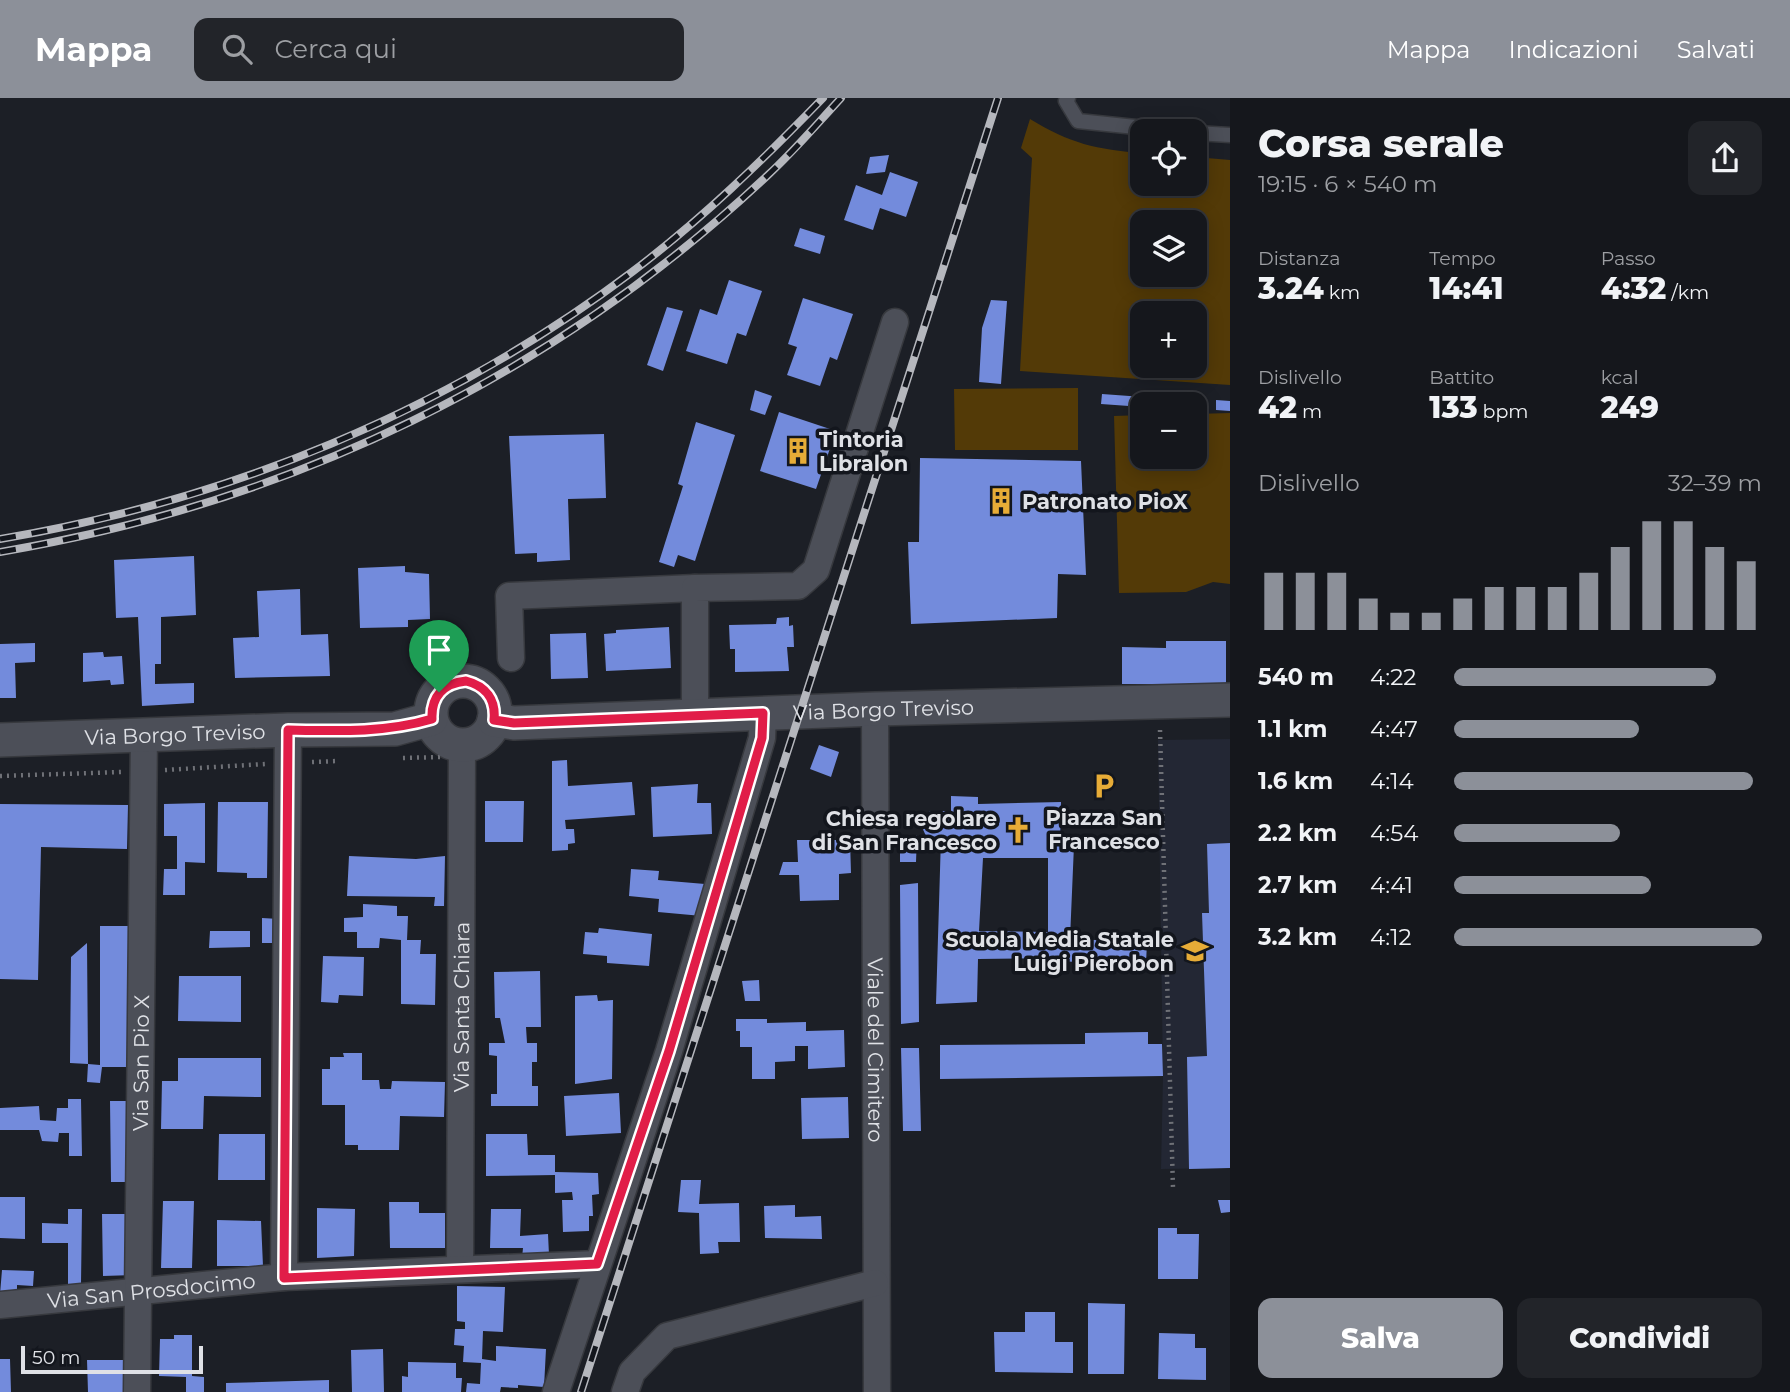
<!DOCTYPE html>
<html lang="it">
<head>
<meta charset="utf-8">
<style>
	:root { --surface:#15171c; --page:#222429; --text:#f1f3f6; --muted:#9d9fa3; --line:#34363b; --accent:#8c9099 }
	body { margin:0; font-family:Montserrat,sans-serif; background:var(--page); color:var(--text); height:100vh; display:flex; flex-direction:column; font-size:26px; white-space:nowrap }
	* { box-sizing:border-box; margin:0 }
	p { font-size:23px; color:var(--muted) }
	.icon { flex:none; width:38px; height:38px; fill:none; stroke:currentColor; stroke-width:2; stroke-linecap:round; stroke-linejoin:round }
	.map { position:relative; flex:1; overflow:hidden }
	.panel { display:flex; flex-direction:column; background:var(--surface); width:560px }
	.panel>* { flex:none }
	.tools { position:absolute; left:1130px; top:21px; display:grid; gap:14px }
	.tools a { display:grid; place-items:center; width:77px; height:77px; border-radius:14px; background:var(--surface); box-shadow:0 4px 18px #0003,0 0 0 2px var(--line); font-size:35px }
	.scale { position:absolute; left:21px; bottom:18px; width:182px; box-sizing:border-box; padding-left:7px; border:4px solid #dfe1e6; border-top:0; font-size:19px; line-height:24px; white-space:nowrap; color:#dfe1e6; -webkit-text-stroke:5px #13161d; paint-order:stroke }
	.pin { position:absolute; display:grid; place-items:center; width:60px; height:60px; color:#fff; margin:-72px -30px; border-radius:50% 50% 50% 0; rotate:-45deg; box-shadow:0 0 7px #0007 }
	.pin .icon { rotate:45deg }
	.round { display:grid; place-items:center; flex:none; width:74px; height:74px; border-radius:14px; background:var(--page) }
	.overview { display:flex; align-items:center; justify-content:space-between; height:119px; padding:0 28px }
	h1 { font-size:38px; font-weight:800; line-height:52px }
	.metrics { display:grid; grid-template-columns:repeat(3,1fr); gap:10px; height:119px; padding:7px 28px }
	.metrics div { display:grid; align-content:center }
	.metrics b { font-size:30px; font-weight:800 }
	.metrics small { font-size:19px; font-weight:400 }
	.metrics p { font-size:19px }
	.chart { height:196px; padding:14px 28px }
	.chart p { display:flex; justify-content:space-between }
	.chart svg { width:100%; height:126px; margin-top:7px; stroke:var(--accent); stroke-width:6 }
	.button { display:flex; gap:14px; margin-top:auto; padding:14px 28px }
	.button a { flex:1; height:80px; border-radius:14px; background:var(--accent); color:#fff; font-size:28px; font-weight:800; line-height:80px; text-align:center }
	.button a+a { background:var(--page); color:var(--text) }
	ul { padding:0 28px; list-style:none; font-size:23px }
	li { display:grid; grid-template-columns:112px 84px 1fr; align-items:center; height:52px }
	li i { height:18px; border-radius:9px; background:var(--accent) }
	header { display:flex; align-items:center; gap:42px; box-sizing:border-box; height:98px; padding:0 35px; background:var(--accent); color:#fff }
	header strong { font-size:33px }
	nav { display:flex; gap:38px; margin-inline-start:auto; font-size:24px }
	.search { width:490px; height:63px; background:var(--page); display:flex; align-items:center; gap:18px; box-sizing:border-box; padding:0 24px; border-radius:14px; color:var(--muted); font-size:26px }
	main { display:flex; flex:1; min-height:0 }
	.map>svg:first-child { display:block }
</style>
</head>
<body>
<header>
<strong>Mappa</strong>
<div class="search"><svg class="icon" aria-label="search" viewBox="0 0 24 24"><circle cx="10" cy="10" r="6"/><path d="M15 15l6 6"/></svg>Cerca qui</div>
<nav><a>Mappa</a><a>Indicazioni</a><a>Salvati</a></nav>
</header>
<main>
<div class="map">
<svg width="1230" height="1294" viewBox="0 0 1230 1294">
	<rect width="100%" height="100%" fill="#1c1f26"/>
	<path fill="#232734" d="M1230,641V1070L1161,1071L1163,978L1158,642Z"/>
	<path fill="#533a07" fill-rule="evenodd" d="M1030,21C1069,45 1097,52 1143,55V86H1195V59L1230,62V287L1020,273L1032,60L1021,50ZM1195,124V177H1143V124ZM1143,215H1195V268H1143Z
		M1078,290V352H955L954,291Z
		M1230,315V486L1213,484L1186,494L1119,495L1114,318L1143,317V359H1195V316Z"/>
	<path fill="#738bdc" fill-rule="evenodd" d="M889,57L885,74L866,76L870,59Z
		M890,74L918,84L906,119L880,110L873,132L844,122L856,87L882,97Z
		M800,130L825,138L820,156L794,148Z
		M729,182L762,193L746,238L737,235L727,266L686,253L700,211L717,217Z
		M803,200L853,216L837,262L830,259L820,288L787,277L797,249L788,246Z
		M991,202L1007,203L1001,286L979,284L982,230Z
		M667,209L683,213L663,273L647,267Z
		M755,292L772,298L765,317L750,312Z
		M1102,296L1157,300V306H1143V309L1101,306Z
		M1216,302L1230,303V313L1216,312Z
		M779,314L836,333L816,391L760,373Z
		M696,324L735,337L695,463L678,457L674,469L659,464L683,388L678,386Z
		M604,336L606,400L568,401L570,462L537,464V455L515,456L509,338Z
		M920,360L1081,363L1086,477L1058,476L1057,520L911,526L908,444H919Z
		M194,458L196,517L161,519V566H155V586L194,585V605L142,608L138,519L116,520L114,462Z
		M405,468V474L429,476L430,521L408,522V529L360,530L358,470Z
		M300,491L301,537L328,536L330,578L235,580L233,540L259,539L257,493Z
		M789,519V528L793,527L794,549H787L789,573L735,574V551H730L729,527L776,526L777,520Z
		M669,529L671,570L606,573L604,536L616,535V532Z
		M586,535L588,580L551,581L550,536Z
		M1166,543H1226V586H1122V549L1166,550Z
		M35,545V564L15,565L16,600H0V546Z
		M103,554L104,559L122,558L124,586L111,587L110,582L83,584V555Z
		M819,647L839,654L831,679L810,671Z
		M567,662L568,688L632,684L635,717L565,722L566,731H574L575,745L568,746V752L552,753V663Z
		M698,686L697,705H711L712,736L653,739L651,689Z
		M951,698L978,699V706L1061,704L1060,746L1074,747L1070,841L1147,844L1146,866L1049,863V860L978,861L977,904L936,906L941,739L926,738L920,725L930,713H951ZM983,760H1048V834L979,833Z
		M485,703H524L523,744H485Z
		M218,704H268L267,780H247V775L217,774Z
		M205,705V765L185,764V797H163L164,771H177V738H164V706Z
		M0,706L128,707L127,751L41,749L38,882L0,881Z
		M900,737H917L916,764H900Z
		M797,742H850L851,775L839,776V802L800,803L799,777H779L783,764H798Z
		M1230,745V1070L1189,1071L1187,959L1207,958L1202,815H1209L1207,746Z
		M349,758L416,761L445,758L444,808H434L435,799L347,798Z
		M631,771L659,773L658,782L705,786L702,818L658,814L659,801L629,798Z
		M918,785L919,924L901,926L900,787Z
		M363,806L397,808V818H408L407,842H421L420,856H436L435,907L401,906V842L380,840L379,850H357V834H344V820L363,819Z
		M262,820L279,821V845H262Z
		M100,828H133V969H102L100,985L87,984L88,966L70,965L71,859L87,845L88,966L100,967Z
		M599,830L652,836L649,868L607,865V858L583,856L585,834L598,835Z
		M210,833H250V849L209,850Z
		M323,858L364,859L363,898L339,897L338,905L321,904Z
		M540,873L541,929H526L527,945H537V964H532V988H538V1008H491V996H497V958L489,957V945H505L500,920H495L494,874Z
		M179,878H241V924L178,923Z
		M759,882L760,903H745L742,883Z
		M597,897L598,903L613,902L612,981L575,986V898Z
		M736,921H767V925L806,924V933L844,932L845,969L808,971V948H795V963L775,964V981H752V949H740V933H736Z
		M1148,934V946H1162L1163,978L940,981V947L1085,946V935Z
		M901,950H919L921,1033H903Z
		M343,955H362V982H379L380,991H391L392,983L445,984L444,1019L400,1018L399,1052H358V1047H345V1007H322V971H330V959H344Z
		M178,960H261V999L204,998L203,1031H161L162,983H178Z
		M619,995L621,1035L566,1038L564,998Z
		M848,999L849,1040L802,1041L801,1000Z
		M68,1001H81L82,1058H69V1035H59L58,1044L42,1043L39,1032H0V1010L39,1008L40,1022L56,1023L57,1010H68Z
		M110,1003H133L134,1084H111Z
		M219,1036H265V1082H218Z
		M486,1036H527L528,1057H555V1074L598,1075L599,1096L592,1097L593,1118H589V1133L563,1134L562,1102H573L572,1094L555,1095V1077L486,1078Z
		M681,1082H701L699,1106L739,1105L740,1144H718L719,1155L700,1156L699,1115L678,1114Z
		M0,1099H25V1141L0,1140Z
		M1218,1102H1230V1114L1221,1115Z
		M163,1103H194L192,1170H161Z
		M389,1104H419V1115H445V1150H390Z
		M795,1107V1119L821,1118L822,1141L765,1140L764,1108Z
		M317,1110L355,1111L354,1158L317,1160Z
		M68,1111H82L81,1186H68V1145H42V1125L68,1126Z
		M491,1111H521L520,1138L548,1136L549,1157L522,1160L523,1150H490Z
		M102,1116H134V1177L103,1178Z
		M217,1122L261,1123L263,1168H217Z
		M1158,1130H1177V1136H1199L1198,1181H1158Z
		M2,1172L34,1173L33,1188L17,1187V1196H0Z
		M457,1188L505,1189L503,1234L483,1233L482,1261L496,1263V1248L546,1251L544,1289L518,1287V1290L501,1289L500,1294H466L467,1285L480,1286L481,1265L463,1264L464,1248L454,1247L455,1231H465V1224L457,1223Z
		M1088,1205L1125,1206L1124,1276H1088Z
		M1025,1214H1055V1244H1073V1275L995,1274L994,1234H1025Z
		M1159,1235L1195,1236V1250H1206V1282L1158,1281Z
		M174,1237H192V1278L204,1279V1294H186V1279L159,1278L160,1241H174Z
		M383,1251L384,1294H352L351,1252Z
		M0,1261H10L11,1294H0Z
		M87,1262H125V1294H88Z
		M408,1264L456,1265V1280H462L461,1294H402V1278L408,1279Z
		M329,1282V1294H226V1285Z"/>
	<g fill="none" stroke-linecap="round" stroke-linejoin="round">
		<defs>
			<path id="service" d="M1068,0L1066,3L1078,23L1174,33
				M1195,35L1230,37"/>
			<g id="minor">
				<path d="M511,560L509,498L695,490"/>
				<path id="s1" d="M875,611L877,1294"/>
				<path d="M695,617V490L798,488L816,472L895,224"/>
				<path id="s2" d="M460,1170L462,647"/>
				<path d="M284,1179L288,632"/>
				<path id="s3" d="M0,1207L284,1179L597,1166"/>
				<path id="s4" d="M137,1294L144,636"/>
				<path d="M556,1294L669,953L762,640L763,615"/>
				<path d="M625,1294L632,1274L667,1238L875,1185"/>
			</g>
			<g id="tertiary">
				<circle cx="463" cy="615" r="32"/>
				<path id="s5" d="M494,622L514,625L875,611L1230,602"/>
				<path id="s6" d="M0,642L288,632L395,631L431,621"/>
			</g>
		</defs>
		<use href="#service" stroke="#37393e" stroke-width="17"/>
		<use href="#minor" stroke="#37393e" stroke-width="29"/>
		<use href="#tertiary" stroke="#37393e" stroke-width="36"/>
		<path stroke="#6f7177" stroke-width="4.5" stroke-dasharray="2 5" stroke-linecap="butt" d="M1160,632L1173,1090
			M403,660L440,659
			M312,664L338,663
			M165,672L265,666
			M0,678L122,674"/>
		<use href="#service" stroke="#4c4f58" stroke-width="14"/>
		<use href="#minor" stroke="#4c4f58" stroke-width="26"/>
		<use href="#tertiary" stroke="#4c4f58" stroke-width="33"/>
		<defs>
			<path id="rail" d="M0,441C228,403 447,313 632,174C701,122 763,62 823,0
				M0,454C290,405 553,279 768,77C794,53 817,26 841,0
				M581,1294L998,0"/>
		</defs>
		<use href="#rail" stroke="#b5b7bd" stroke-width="8"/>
		<use href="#rail" stroke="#13161d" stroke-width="5" stroke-dasharray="16" stroke-linecap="butt"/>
	</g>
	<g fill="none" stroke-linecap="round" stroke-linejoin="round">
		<defs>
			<path id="route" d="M466,583C486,588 496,602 494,622L514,625L763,615L762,640L669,953L597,1166L284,1180L288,632C336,633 385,635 432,621C431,599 443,585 466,583Z"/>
		</defs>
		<use href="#route" stroke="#fff" stroke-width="14"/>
		<use href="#route" stroke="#e11d48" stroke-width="9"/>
	</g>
	<defs>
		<symbol id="building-bare" viewBox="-9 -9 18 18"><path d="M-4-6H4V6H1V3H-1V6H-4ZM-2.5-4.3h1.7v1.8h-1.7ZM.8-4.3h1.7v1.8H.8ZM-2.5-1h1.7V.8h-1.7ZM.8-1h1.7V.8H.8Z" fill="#e7ac37" stroke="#13161d" stroke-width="2.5" paint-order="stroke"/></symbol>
		<symbol id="parking-bare" viewBox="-9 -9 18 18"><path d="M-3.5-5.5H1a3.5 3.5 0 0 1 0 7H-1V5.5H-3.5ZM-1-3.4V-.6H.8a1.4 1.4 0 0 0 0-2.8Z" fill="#e7ac37" stroke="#13161d" stroke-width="2.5" paint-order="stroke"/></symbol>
		<symbol id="church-bare" viewBox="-9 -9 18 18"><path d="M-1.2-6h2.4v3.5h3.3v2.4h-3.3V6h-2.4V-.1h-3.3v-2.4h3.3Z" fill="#e7ac37" stroke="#13161d" stroke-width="2.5" paint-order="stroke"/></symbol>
		<symbol id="school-bare" viewBox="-9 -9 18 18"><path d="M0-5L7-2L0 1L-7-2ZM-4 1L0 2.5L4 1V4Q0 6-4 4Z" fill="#e7ac37" stroke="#13161d" stroke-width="2.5" paint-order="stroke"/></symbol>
	</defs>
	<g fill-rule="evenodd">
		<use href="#building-bare" x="779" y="334" width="38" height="38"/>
		<use href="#building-bare" x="982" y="384" width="38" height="38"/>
		<use href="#parking-bare" x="1085" y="669" width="38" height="38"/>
		<use href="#church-bare" x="999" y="713" width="38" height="38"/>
		<use href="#school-bare" x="1176" y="834" width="38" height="38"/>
	</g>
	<g text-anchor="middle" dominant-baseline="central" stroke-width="7" stroke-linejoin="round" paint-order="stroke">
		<g font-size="21" font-weight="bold" fill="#dfe1e6" stroke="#13161d" text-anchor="start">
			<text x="819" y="341">Tintoria<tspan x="819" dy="24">Libralon</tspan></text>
			<text x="1022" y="403">Patronato PioX</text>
			<text x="1104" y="719" text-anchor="middle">Piazza San<tspan x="1104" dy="24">Francesco</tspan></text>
			<text x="997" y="720" text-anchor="end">Chiesa regolare<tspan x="997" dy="24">di San Francesco</tspan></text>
			<text x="1174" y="841" text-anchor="end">Scuola Media Statale<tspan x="1174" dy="24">Luigi Pierobon</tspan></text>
		</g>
		<g font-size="21" fill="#dfe1e6" stroke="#13161d">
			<text stroke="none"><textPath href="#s5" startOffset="390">Via Borgo Treviso</textPath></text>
			<text stroke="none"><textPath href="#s6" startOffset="175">Via Borgo Treviso</textPath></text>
			<text stroke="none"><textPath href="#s2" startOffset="261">Via Santa Chiara</textPath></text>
			<text stroke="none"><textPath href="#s1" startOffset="341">Viale del Cimitero</textPath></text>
			<text stroke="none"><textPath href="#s4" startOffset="329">Via San Pio X</textPath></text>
			<text stroke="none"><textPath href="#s3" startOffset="152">Via San Prosdocimo</textPath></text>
		</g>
	</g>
</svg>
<div class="tools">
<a><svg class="icon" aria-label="locate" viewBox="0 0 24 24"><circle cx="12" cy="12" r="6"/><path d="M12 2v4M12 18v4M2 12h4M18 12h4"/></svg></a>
<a><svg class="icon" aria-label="layers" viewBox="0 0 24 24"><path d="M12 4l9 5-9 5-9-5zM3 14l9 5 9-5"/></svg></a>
<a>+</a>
<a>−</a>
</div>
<div class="scale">50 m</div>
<div class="pin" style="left:439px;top:594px;background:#1e9e55"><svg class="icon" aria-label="arrive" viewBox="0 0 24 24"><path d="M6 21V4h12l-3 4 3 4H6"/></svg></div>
</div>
<section class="panel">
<div class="overview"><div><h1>Corsa serale</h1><p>19:15 · 6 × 540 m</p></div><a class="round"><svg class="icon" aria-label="share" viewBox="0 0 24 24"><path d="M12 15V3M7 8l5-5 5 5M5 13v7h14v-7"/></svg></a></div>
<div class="metrics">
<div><p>Distanza</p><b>3.24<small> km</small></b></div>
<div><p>Tempo</p><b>14:41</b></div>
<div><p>Passo</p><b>4:32<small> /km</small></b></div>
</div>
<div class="metrics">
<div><p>Dislivello</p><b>42<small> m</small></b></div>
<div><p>Battito</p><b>133<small> bpm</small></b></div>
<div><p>kcal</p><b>249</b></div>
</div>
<div class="chart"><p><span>Dislivello</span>32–39 m</p>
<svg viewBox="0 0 160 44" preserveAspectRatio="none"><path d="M5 44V24M15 44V24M25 44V24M35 44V33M45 44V38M55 44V38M65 44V33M75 44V29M85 44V29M95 44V29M105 44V24M115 44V15M125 44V6M135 44V6M145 44V15M155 44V20"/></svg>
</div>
<ul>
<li><b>540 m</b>4:22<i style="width:85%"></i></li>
<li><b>1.1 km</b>4:47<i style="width:60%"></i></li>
<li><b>1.6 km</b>4:14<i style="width:97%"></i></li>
<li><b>2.2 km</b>4:54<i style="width:54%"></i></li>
<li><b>2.7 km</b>4:41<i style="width:64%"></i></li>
<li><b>3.2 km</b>4:12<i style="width:100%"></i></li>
</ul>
<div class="button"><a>Salva</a><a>Condividi</a></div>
</section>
</main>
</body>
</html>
